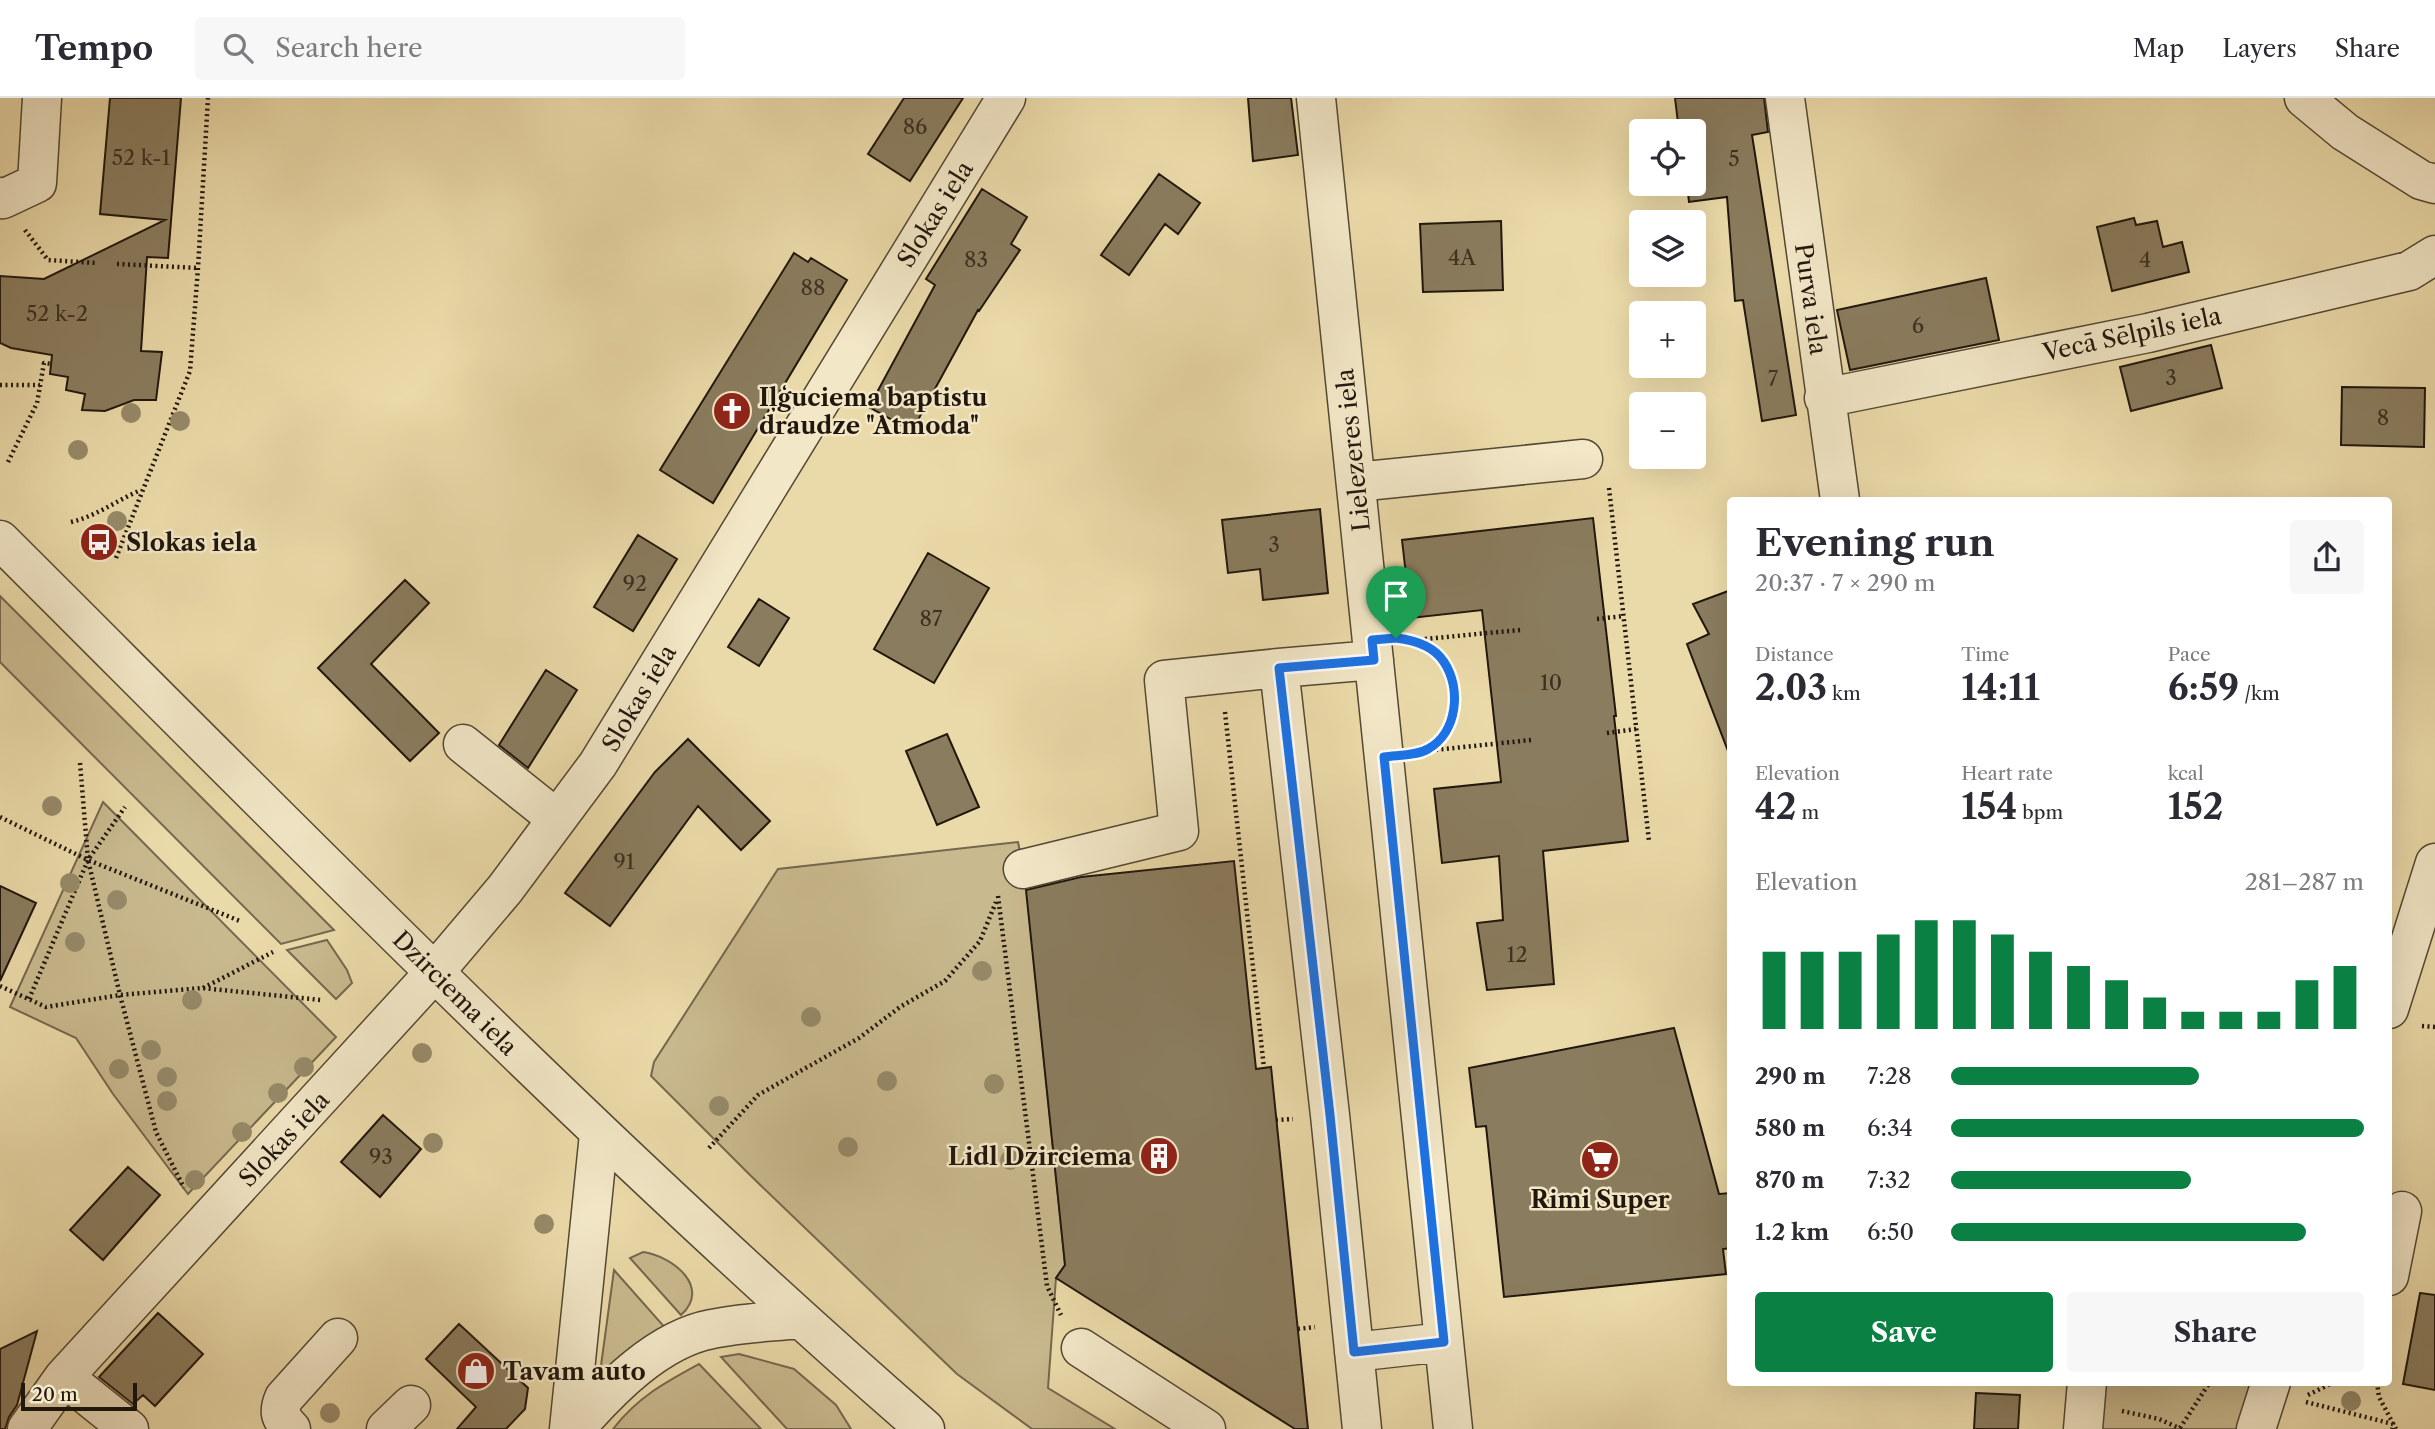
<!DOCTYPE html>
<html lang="en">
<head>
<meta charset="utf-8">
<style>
	:root { --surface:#fff; --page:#f7f7f7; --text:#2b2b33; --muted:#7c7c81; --line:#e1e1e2; --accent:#0b8043 }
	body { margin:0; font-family:"Libre Caslon Text",serif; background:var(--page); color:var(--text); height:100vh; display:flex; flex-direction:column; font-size:26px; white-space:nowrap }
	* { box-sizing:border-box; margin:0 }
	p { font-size:23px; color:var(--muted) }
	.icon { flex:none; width:38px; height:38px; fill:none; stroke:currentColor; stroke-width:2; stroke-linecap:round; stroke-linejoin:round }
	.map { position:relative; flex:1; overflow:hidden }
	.drawer { position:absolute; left:1727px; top:399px; width:665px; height:889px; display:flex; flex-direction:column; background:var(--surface); border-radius:7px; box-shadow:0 7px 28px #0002 }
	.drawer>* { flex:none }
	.tools { position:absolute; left:1629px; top:21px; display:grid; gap:14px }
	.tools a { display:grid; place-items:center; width:77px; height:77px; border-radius:7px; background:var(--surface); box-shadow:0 7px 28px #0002; font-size:35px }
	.scale { position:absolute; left:21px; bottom:18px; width:116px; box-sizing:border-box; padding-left:7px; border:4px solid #21170d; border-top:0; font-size:19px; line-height:24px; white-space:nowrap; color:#21170d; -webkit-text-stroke:5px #f2e7c7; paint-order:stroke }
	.pin { position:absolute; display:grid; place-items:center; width:60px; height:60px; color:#fff; margin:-72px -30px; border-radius:50% 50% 50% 0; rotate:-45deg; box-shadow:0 0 7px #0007 }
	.pin .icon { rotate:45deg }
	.round { display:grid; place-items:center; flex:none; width:74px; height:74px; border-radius:7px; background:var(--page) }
	.summary { display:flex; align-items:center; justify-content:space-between; height:119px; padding:0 28px }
	h1 { font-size:38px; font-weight:800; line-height:52px }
	.metrics { display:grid; grid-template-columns:repeat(3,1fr); gap:10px; height:119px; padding:7px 28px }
	.metrics div { display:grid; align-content:center }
	.metrics b { font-size:35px; font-weight:800 }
	.metrics small { font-size:19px; font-weight:400 }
	.metrics p { font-size:19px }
	.chart { height:196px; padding:14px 28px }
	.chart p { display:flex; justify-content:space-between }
	.chart svg { width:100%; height:126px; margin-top:7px; stroke:var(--accent); stroke-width:6 }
	.primary-button { display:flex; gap:14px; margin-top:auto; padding:14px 28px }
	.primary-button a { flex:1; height:80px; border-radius:7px; background:var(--accent); color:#fff; font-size:28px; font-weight:800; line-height:80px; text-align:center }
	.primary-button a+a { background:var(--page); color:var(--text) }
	ul { padding:0 28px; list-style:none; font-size:23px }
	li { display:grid; grid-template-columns:112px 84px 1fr; align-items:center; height:52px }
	li i { height:18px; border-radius:9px; background:var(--accent) }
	header { display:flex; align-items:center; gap:42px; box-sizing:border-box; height:98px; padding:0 35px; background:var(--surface); border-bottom:2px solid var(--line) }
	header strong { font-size:33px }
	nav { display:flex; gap:38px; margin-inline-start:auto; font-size:24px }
	.search { width:490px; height:63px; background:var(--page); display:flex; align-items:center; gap:18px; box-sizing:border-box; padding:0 24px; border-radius:7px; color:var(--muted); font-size:26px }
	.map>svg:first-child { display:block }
</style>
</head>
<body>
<header>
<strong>Tempo</strong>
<div class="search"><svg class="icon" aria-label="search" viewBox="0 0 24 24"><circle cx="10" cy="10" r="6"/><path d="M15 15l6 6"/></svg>Search here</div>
<nav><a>Map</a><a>Layers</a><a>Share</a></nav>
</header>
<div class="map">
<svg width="2435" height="1331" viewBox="0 0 2435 1331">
	<rect width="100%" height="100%" fill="#ebdaa9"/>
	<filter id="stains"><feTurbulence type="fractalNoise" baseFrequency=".00286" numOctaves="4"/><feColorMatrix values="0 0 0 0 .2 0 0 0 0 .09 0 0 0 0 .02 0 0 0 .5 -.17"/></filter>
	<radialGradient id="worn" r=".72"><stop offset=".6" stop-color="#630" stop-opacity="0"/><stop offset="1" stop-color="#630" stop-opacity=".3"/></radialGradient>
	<path fill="#c9b98e" stroke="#75684e" stroke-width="2" d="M0,498L334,832L281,846L0,564Z
		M103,704L336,939L188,1096L113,996L76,940L10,909Z
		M1018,744L1026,785L1065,1167L1056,1180L1048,1290L1115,1331H1032L957,1276L751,1078L651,978L654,964L778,771Z
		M327,842L347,872L352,885L336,901L287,852Z
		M643,1154C672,1158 712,1189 681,1217L630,1160Z
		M614,1172L668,1233L599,1282Z
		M739,1256L794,1271L836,1307L851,1331H787L721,1259Z
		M699,1266L761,1331H613C638,1299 664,1285 699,1266Z
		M2102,1285H2253L2239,1331H2097Z"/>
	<path fill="#8a7c5e" stroke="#21170d" stroke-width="2" d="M110,0H181L168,160L147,159L141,253L162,254L156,302H134L105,313L82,312L85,296L66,292L68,279L50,276L52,257L11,250L0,245V178L44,181L165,122L100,116Z
		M904,0H963L910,83L868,56Z
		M1248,0H1291L1298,57L1253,63Z
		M1675,0H1764L1768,34L1752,37L1796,317L1762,323L1743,202L1735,203L1727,99L1689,104L1687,86H1694V33H1679Z
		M1159,76L1200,105L1178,136L1165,126L1129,177L1101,157Z
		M982,91L1027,119L1011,146L1020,152L979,213L978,212L912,333L869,309L935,187L926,181Z
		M2134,120L2136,127L2157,123L2163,149L2182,144L2189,174L2112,193L2097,129Z
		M1501,123L1503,192L1423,194L1420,126Z
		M794,155L808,164L811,160L847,182L713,405L660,372Z
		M1986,180L1999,242L1850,272L1837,212Z
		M2211,247L2222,290L2131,313L2120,269Z
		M2342,289L2425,290L2424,349L2341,347Z
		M1320,411L1328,495L1263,502L1260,471L1228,475L1222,422Z
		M1593,420L1616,618H1614L1628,743L1543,753L1554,886L1487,892L1477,825L1503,822L1499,758L1442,765L1434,691L1501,684L1482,512L1411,520L1402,442Z
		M638,437L677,461L633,533L594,509Z
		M928,455L989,490L934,585L874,551Z
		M405,482L429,505L371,566L439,635L410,663L318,570Z
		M1731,492V653H1728L1687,546L1709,536L1693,506Z
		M759,501L789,520L759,568L728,549Z
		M546,572L577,592L528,670L499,647Z
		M947,636L979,709L937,727L906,653Z
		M688,641L770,723L741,752L698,708L610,828L565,795L655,674Z
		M1234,763L1256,971L1271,969L1308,1331H1295L1056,1180L1065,1167L1026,792L1081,779Z
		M0,788L36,805L0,883Z
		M1674,930L1719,1096L1731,1095V1150L1723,1151L1726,1176L1504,1199L1486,1028L1476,1029L1469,970Z
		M383,1017L421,1051L380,1099L341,1064Z
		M128,1069L160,1097L103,1162L70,1132Z
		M2420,1195L2435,1197V1292L2403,1286Z
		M158,1215L203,1256L155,1308L143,1297L133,1306L99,1279Z
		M459,1226L528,1290L525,1311L506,1331H457L476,1309L426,1261Z
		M37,1233L17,1307L9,1319L5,1331H0V1251Z
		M1976,1295L2020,1297L2018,1331H1974Z"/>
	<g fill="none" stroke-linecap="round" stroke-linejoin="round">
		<defs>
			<path id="minor" d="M1316,0L1453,1331
				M1785,0L1840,402
				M2304,0L2345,34L2421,82L2435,86
				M0,99L3,101L37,85L42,0
				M1824,300L2148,235L2409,173L2435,157
				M1356,384L1583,361
				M0,442C303,744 602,1050 925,1331
				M463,646L557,721
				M1023,771L1179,733L1164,582L1279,570
				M2389,911L2435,765
				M2389,1178L2402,1113
				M1081,1250L1206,1331
				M1354,1254L1444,1244
				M64,1279L129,1331
				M27,1331L64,1279L433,876L505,791L598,666L1006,0
				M291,1331C280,1320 278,1314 284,1300L338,1240
				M386,1331L411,1307
				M569,1331L599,1036
				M575,1331C610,1291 658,1241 712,1231C740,1225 770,1224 798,1221
				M1362,1331L1330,1017L1279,570L1374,562
				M2083,1331L2087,1284
				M2256,1331L2271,1284"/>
		</defs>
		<use href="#minor" stroke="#544834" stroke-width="41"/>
		<path stroke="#21170d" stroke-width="4.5" stroke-dasharray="2 3.5" stroke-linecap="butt" d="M25,132L48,162L97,165
			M117,166L198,170
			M0,287H40
			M8,364L37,305L44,265L51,266
			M1609,390L1649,743
			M71,424C97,418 117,402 141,392
			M116,460L190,273L198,170L208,0
			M1597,521L1624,518
			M1410,542C1462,556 1471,628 1423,654
			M1414,542L1520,532
			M1225,614L1264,970
			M1607,635L1636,631
			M1425,653L1531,642
			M80,665L88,762L120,897L156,1034L184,1090
			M0,719L88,762L240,823
			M998,798L1047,1188L1061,1217
			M0,888L46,909L120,897L202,890L321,902
			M203,890L273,854
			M29,901L88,762L125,709
			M2422,928L2435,929
			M1276,1022L1293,1021
			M709,1050L758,997L859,940L900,909L945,883L980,843L996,804
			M1298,1231L1315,1229
			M2377,1284L2379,1299L2396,1331
			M2308,1297L2334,1284
			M2306,1304L2393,1326L2392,1331
			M2122,1313L2159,1321L2181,1331
			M2180,1330L2210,1284"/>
		<use href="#minor" stroke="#f2e7c7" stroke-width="38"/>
	</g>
	<g fill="#978a69">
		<circle cx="131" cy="315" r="10"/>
		<circle cx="180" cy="323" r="10"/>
		<circle cx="78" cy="352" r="10"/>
		<circle cx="117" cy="423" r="10"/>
		<circle cx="52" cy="708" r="10"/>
		<circle cx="70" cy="785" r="10"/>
		<circle cx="117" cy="802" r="10"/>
		<circle cx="75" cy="844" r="10"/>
		<circle cx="982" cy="873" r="10"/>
		<circle cx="192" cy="902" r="10"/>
		<circle cx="811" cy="919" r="10"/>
		<circle cx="151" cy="952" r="10"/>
		<circle cx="422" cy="955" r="10"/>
		<circle cx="304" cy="969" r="10"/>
		<circle cx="119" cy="971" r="10"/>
		<circle cx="167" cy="979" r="10"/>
		<circle cx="887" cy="983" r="10"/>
		<circle cx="994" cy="986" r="10"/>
		<circle cx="278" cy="995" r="10"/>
		<circle cx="167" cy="1003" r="10"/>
		<circle cx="719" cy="1008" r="10"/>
		<circle cx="242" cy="1034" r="10"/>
		<circle cx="433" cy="1045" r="10"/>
		<circle cx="848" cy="1049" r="10"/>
		<circle cx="1010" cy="1062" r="10"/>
		<circle cx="195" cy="1082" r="10"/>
		<circle cx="544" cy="1126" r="10"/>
		<circle cx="2351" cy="1303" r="10"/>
		<circle cx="330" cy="1315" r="10"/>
	</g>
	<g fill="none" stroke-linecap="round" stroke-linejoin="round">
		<defs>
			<path id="route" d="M1396,540C1414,542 1433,547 1444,564C1462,591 1457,635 1428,651C1416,658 1397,657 1384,659L1444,1244L1354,1254L1330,1017L1279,570L1374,562L1372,542Z"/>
		</defs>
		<use href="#route" stroke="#fff" stroke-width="14"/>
		<use href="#route" stroke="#1a73e8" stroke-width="9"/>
	</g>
	<defs>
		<symbol id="church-disc" viewBox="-11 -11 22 22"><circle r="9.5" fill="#8f2418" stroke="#f2e7c7"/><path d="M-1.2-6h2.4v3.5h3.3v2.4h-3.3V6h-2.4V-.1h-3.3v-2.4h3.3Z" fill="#fff"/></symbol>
		<symbol id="bus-disc" viewBox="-11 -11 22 22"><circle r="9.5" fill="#8f2418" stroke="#f2e7c7"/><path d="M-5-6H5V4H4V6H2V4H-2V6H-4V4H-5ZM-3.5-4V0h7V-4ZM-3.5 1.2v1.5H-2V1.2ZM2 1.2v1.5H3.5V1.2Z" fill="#fff"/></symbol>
		<symbol id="building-disc" viewBox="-11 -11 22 22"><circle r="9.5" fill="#8f2418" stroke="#f2e7c7"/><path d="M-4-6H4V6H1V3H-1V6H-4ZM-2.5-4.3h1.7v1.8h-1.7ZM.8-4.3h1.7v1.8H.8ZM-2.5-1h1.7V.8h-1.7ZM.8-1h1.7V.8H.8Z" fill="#fff"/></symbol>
		<symbol id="supermarket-disc" viewBox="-11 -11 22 22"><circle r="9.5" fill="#8f2418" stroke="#f2e7c7"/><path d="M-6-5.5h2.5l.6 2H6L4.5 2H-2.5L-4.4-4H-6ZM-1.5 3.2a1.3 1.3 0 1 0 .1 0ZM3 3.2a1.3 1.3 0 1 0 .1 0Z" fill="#fff"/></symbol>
		<symbol id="shop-disc" viewBox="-11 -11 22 22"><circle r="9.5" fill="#8f2418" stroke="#f2e7c7"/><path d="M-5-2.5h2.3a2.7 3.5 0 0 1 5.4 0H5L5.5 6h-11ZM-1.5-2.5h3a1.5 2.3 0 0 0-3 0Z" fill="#fff"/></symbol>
	</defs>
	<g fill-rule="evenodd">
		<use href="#church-disc" x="710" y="291" width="44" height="44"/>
		<use href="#bus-disc" x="77" y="422" width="44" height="44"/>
		<use href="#building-disc" x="1137" y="1036" width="44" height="44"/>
		<use href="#supermarket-disc" x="1578" y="1040" width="44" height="44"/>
		<use href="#shop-disc" x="454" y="1251" width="44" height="44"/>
	</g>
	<g text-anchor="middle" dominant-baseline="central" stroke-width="5" stroke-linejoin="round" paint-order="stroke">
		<g font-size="21" fill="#3b3021">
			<text x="915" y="28">86</text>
			<text x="141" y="59">52 k-1</text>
			<text x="1734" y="60">5</text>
			<text x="1462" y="159">4A</text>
			<text x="976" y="161">83</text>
			<text x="2145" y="161">4</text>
			<text x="813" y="189">88</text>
			<text x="57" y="215">52 k-2</text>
			<text x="1918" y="227">6</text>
			<text x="2171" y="279">3</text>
			<text x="1773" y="280">7</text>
			<text x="2383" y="319">8</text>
			<text x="1274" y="446">3</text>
			<text x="635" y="485">92</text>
			<text x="931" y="520">87</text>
			<text x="1551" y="584">10</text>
			<text x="624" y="763">91</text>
			<text x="1517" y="856">12</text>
			<text x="381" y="1058">93</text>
		</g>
		<g font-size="24" fill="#21170d" stroke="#f2e7c7">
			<text transform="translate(935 116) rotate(-58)">Slokas iela</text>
			<text transform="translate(1811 201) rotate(82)">Purva iela</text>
			<text transform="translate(2132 236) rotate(-12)">Vecā Sēlpils iela</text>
			<text transform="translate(1353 352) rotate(-96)">Lielezeres iela</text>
			<text transform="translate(639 600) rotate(-59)">Slokas iela</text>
			<text transform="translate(455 895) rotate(45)">Dzirciema iela</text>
			<text transform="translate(284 1041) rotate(-47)">Slokas iela</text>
		</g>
		<g font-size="24" font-weight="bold" fill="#21170d" stroke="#f2e7c7" text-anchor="start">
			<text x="759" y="299">Iļģuciema baptistu<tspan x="759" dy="28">draudze "Atmoda"</tspan></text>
			<text x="126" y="444">Slokas iela</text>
			<text x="1132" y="1058" text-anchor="end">Lidl Dzirciema</text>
			<text x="1600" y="1101" text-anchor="middle">Rimi Super</text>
			<text x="503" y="1273">Tavam auto</text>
		</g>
	</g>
	<rect width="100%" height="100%" filter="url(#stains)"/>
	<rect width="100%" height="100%" fill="url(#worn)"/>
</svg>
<div class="tools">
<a><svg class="icon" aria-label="locate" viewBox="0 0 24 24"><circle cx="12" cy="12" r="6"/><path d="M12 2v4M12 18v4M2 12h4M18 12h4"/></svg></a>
<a><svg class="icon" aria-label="layers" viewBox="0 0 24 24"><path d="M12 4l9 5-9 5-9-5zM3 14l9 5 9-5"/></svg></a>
<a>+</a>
<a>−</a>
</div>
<div class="scale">20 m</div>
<div class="pin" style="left:1396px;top:540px;background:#1e9e55"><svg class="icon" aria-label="arrive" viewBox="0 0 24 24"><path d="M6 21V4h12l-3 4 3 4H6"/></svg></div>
<section class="drawer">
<div class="summary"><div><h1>Evening run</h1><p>20:37 · 7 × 290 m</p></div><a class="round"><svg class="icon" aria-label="share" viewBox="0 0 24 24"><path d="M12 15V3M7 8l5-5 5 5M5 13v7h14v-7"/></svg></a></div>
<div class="metrics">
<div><p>Distance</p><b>2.03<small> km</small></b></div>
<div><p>Time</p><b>14:11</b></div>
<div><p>Pace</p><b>6:59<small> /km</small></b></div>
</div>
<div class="metrics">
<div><p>Elevation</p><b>42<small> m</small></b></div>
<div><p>Heart rate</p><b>154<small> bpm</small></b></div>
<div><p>kcal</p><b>152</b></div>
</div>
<div class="chart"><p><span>Elevation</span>281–287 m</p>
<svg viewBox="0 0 160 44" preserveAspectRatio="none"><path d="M5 44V17M15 44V17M25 44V17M35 44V11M45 44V6M55 44V6M65 44V11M75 44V17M85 44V22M95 44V27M105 44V33M115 44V38M125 44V38M135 44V38M145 44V27M155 44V22"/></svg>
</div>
<ul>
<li><b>290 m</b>7:28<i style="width:60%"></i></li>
<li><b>580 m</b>6:34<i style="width:100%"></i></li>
<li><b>870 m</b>7:32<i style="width:58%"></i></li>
<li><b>1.2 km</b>6:50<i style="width:86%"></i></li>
</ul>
<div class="primary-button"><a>Save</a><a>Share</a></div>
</section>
</div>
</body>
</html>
